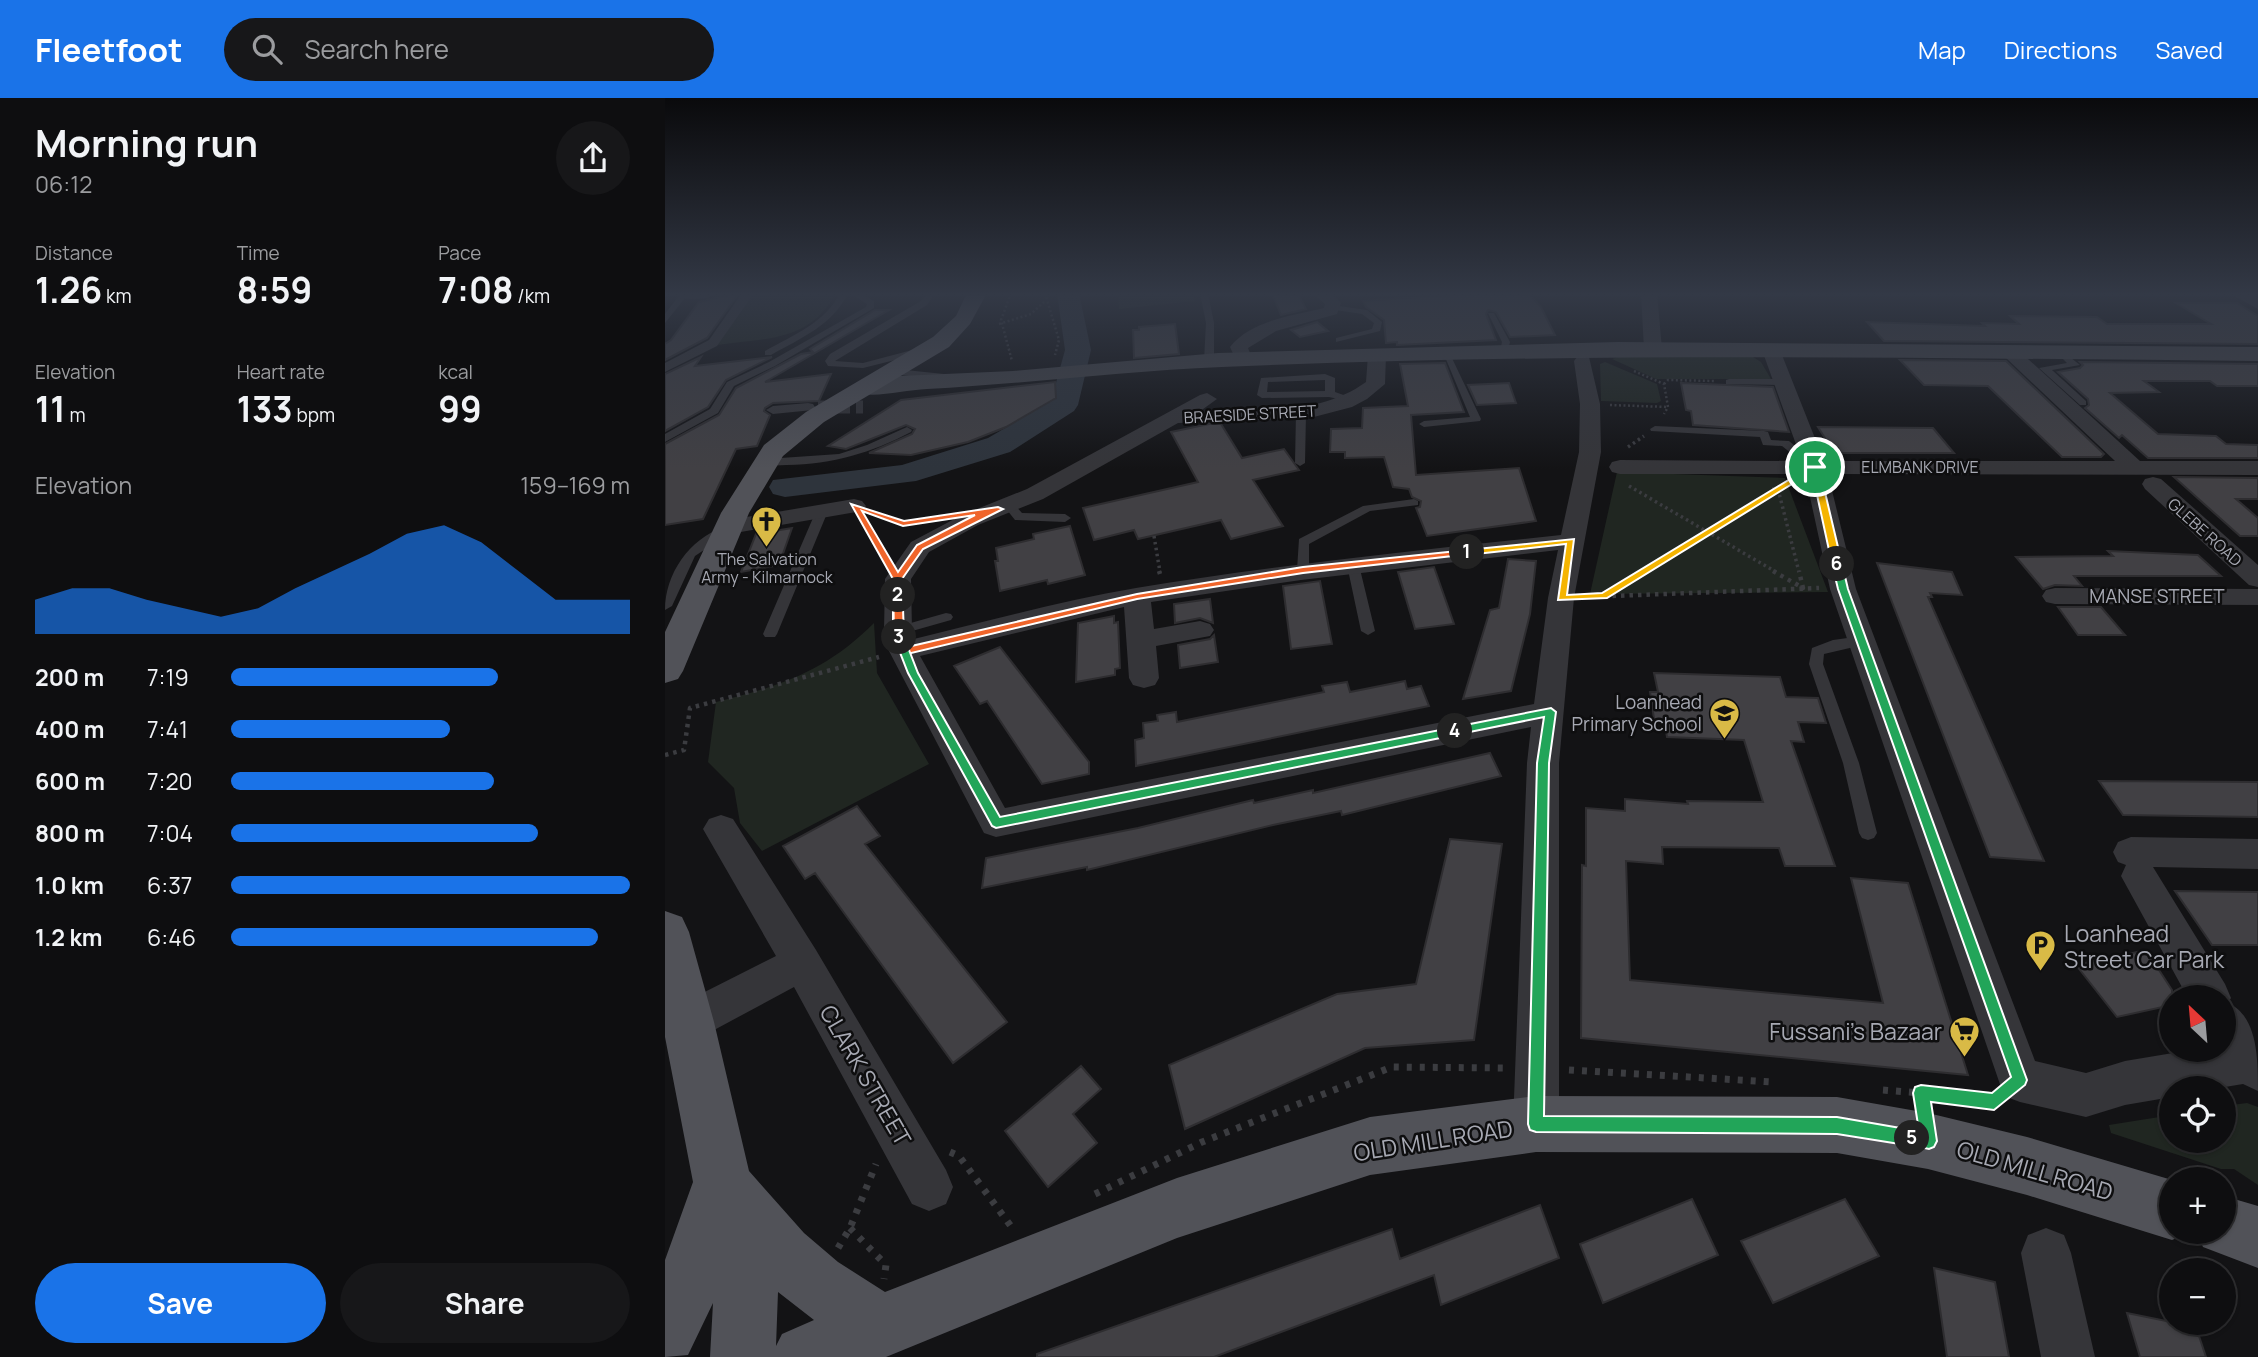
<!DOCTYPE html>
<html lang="en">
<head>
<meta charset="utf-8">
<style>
	:root { --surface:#0e0e10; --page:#171719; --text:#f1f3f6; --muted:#9b9c9f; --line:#2e2e30; --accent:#1a73e8 }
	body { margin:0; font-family:Manrope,sans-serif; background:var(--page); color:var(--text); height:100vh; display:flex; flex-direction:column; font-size:26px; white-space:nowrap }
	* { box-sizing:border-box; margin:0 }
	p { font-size:23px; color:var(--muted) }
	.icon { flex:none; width:38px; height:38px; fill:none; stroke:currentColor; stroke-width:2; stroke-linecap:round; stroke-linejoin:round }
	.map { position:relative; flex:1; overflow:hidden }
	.panel { display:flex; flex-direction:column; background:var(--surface); width:665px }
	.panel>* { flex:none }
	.needle { width:46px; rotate:334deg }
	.tools { position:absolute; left:1494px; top:887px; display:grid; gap:14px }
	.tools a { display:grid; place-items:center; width:77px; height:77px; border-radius:50%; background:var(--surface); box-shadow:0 2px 5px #0004,0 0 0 2px var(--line); font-size:35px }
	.pin { position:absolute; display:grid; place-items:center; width:60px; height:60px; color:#fff; margin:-30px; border:4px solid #fff; border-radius:50%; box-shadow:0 2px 7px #0007 }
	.km { position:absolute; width:35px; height:35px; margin:-18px; border-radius:50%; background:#222; color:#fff; font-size:19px; line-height:35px; text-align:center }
	.round { display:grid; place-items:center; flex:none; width:74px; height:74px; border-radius:37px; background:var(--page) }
	.summary { display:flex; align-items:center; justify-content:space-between; height:119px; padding:0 35px }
	h1 { font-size:38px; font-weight:700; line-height:52px }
	.metrics { display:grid; grid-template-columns:repeat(3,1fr); gap:10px; height:119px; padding:7px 35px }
	.metrics div { display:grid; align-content:center }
	.metrics b { font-size:35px; font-weight:700 }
	.metrics small { font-size:19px; font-weight:400 }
	.metrics p { font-size:19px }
	.chart { height:196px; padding:14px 35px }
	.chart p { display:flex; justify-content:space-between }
	.chart svg { width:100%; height:126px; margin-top:7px; fill:var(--accent); opacity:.7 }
	.button { display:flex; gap:14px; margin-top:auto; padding:14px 35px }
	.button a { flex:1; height:80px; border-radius:42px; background:var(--accent); color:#fff; font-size:28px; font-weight:700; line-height:80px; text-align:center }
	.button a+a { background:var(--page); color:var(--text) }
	ul { padding:0 35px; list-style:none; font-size:23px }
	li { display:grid; grid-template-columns:112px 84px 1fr; align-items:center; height:52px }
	li i { height:18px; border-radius:9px; background:var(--accent) }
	header { display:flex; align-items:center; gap:42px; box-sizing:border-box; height:98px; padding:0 35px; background:var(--accent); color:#fff }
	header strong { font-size:33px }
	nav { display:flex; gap:38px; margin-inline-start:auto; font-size:24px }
	.search { width:490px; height:63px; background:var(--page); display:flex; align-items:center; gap:18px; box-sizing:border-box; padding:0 24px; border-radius:38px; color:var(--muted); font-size:26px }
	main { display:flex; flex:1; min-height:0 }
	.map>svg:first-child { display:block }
</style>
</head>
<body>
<header>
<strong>Fleetfoot</strong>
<div class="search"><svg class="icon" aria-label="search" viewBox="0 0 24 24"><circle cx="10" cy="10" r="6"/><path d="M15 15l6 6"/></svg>Search here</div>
<nav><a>Map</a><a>Directions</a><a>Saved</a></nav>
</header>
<main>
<section class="panel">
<div class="summary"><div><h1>Morning run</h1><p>06:12</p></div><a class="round"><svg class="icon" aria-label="share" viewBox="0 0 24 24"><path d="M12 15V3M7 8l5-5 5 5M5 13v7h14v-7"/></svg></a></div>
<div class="metrics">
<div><p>Distance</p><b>1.26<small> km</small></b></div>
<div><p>Time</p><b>8:59</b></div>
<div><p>Pace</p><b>7:08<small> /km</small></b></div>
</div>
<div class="metrics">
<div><p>Elevation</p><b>11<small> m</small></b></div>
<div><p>Heart rate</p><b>133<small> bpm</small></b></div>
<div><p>kcal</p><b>99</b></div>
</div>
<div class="chart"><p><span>Elevation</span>159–169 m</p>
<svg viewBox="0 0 160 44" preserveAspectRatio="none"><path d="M0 44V32L10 28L20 28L30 32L40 35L50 38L60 35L70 28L80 22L90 16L100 9L110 6L120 12L130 22L140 32L150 32L160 32V44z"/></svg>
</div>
<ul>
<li><b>200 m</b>7:19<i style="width:67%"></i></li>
<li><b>400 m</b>7:41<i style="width:55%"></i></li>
<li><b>600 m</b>7:20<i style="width:66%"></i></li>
<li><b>800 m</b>7:04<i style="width:77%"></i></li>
<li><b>1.0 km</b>6:37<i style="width:100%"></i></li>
<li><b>1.2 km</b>6:46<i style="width:92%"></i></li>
</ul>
<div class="button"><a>Save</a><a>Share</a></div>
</section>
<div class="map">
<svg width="1593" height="1259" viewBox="0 0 1593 1259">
	<rect width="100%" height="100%" fill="#131315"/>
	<path fill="#202621" d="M87,195H171C145,244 101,240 52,247Z
		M453,195H528L530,203L454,211Z
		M956,258L1088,259L1096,264L1106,281H991L947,261Z
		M940,264L992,286L996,303L992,305L936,303L935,266Z
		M952,374L1120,380L1163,494L925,496Z
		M209,525L212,575L264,666L97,753L75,725L69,690L43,664L51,604C116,588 161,573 209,525Z
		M1582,1005L1593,1009V1087L1569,1071H1556L1446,1035L1444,1027L1507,1017V1043H1559V1008Z"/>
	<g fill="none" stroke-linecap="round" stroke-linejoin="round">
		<path fill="#2e343c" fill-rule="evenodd" d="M392,195H414L426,252L413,307L409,313L345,354L251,383L120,399L108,396L104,389L108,382L237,367L323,340L386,303L400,252Z"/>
	</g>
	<path fill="#414044" stroke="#2e2d30" stroke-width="2" d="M74,195L42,240L0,262V246L6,242L34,204Z
		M607,195H633L641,211L616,217Z
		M817,195H863L876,209L890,237L845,239L831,214L823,212L821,216L831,242L732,247V244L721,245L719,222L701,209L698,203Z
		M1511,205H1572L1593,218V246L1219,243L1202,224L1320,228L1317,225L1354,226L1345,218L1432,219L1442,226H1546Z
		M210,212H224L100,284L166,276L154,303L108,305L100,310L99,313L105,317L92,348L71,351L38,421L0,427V346L54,317L71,290L136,256L148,254L145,251Z
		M652,224L663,233L635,239L626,232Z
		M510,226L514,256L469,260L468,232H474V229Z
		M36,259L30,268L107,259L61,282L43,309L0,333V276Z
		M1235,262L1341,263L1439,356L1436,359H1397L1323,288L1259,287Z
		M1415,264L1593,266V288H1552L1545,283H1479L1494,294L1445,295L1493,336L1551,338L1561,346L1593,347V360H1483L1457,337L1454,340L1420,310L1424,307L1423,301L1393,274L1415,270L1418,267Z
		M780,265L799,314L746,317L751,377L854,370L871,423L762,438L751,410L755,409L756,403L747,399L744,391L728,389L719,359L680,360V354H665L666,331L697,330L698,310L743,308L735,266Z
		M390,284L391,300L341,329L303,344L246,357L204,355L247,336L250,331L241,327L181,351L163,348L236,302Z
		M844,285L851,305L812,307L803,287Z
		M1016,285L1108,289L1124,334L1028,327L1026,313L1021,312Z
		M544,326H556L577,360L619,351L634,372L588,382L618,428L566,441L556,422L473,441L469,432L429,442L418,410L533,384L506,334Z
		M1153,329L1268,330L1289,355H1176L1173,350H1166Z
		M1509,379L1593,380V401H1571L1593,420V438H1575Z
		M405,428L420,477L383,486L382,482L335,493L330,463H333L331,450L369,441L368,436Z
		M127,430L114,467L76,474L91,436Z
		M1443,453L1533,457L1556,478H1409L1417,488L1390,487L1378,491L1351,459L1448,458Z
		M843,461L871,463L865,516L846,593L798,601L825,512L834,510Z
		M1212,465L1287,474L1297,497L1265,495L1267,499H1263L1379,763L1325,759Z
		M769,469L789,526L750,531L733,474Z
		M655,483L667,546L626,551L618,488Z
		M545,501L548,525L535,520L510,525L509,506Z
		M1393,509H1436L1460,537H1413Z
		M449,518V525L453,524L455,570L450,571V577L411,584L413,525Z
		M549,537L553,564L515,570L513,547L545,541Z
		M335,549L424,664V676L377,686L322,603L315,606L289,568Z
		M989,575L1115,579L1121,599L1153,600L1161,625L1133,624L1139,644L1126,643L1170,768H1120L1114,750L997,749L998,766L961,763L965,882L1218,905L1186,780L1243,785L1303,977L916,940L917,767L921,768V710L960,713V701L1023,706L1022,703L1098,704L1079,642L1002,639L999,621H989L985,594H993Z
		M740,583L742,591L756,588L764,608L471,668L470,642L479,640L478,625L493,623L492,617L511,614L512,624L659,594L657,588L682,584L685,594Z
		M825,655L836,678L677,717L676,713L608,727L422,772V769L317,790L321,760L473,730L588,702L589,705L648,692V695Z
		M1434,683L1593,684V719L1458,717Z
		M192,708L215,738L200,746L342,924L288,965L150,775L140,781L118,748Z
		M785,741L837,746L809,942L700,950L520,1031L504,967L672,896L751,886Z
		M1510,793L1593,794V847H1547Z
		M1481,852L1507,892V907L1452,919L1411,867Z
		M416,968L436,991L408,1016L432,1045L383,1089L340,1033Z
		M1027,1101L1053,1157L938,1205L915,1146Z
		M1180,1101L1214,1158L1108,1205L1076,1143Z
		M875,1107L894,1160L776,1207L769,1177L549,1259H372V1256L727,1131L735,1161Z
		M1269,1170L1330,1184L1344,1259H1282Z
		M1462,1215L1531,1229L1541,1259H1475Z"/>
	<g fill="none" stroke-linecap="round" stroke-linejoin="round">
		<path stroke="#313135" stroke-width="13" stroke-dasharray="13 6" stroke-linecap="butt" d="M153,309H198"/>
		<path stroke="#3b3c40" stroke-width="2.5" stroke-dasharray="2 2.5" stroke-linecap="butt" d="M346,195L336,222L347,263
			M380,195L394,242L390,257
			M334,226L366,216L380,203
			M969,273L999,286L1003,309L999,316
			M999,286L1003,282L1049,283
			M945,307L1003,309"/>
		<path stroke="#3b3c40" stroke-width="3.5" stroke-dasharray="2.5 3.5" stroke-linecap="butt" d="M963,349L979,338
			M964,388L1111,474
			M1107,391H1113L1134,474
			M210,415L238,425L258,422
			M199,425L220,460
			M489,438L495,474
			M978,474L1111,393"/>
		<path stroke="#3b3c40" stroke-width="4.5" stroke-dasharray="3.5 5" stroke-linecap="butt" d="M494,473L495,476
			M1108,473L1138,490L1134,473
			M939,498L981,473
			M922,499L1154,490
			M0,657L19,652L25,610L214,559"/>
		<path stroke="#3b3c40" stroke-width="7" stroke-dasharray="5 8" stroke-linecap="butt" d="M904,972L1109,984
			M1218,992L1256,995
			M1257,1004L1256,995L1329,1003
			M285,1054L294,1058L348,1131
			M430,1096L537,1044L727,969L839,970
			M185,1130L221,1167L219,1181
			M173,1150L185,1130L211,1066"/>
		<path fill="#353539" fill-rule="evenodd" d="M16,195H24L0,225V216Z
			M175,195H183C168,227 136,240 106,257H100V253C128,237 160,225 175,195Z
			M185,195H195L209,203V210L110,268L69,288L53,315L0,344V336L45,311L62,284L104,264L201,209L202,206Z
			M262,195H270L262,207L170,263L198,265L251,251L254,252V256L198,270L163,268L160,263L165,256L256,203Z
			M535,195H543L549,225V262L544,265L539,262L541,225Z
			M667,207L702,212L717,224L715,233L671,244V240L707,231L709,225L697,216L664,211Z
			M823,215H829L845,244L842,256L835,254L837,244Z
			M1396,252L1415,267L1387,272L1421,303V307H1415L1374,270L1402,265L1392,255Z
			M778,254L785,256L816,321L815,323L759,329L754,326L759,323L805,319Z
			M221,270L279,276L284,279L279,282L218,275V271Z
			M660,276L670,280V294L687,300V304L664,299L597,300L592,297L596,280ZM660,282V293L602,294L603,284Z
			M1064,281H1120L1125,284L1120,287L1061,286V282Z
			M636,312L641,315L640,365L635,368L630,365L631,315Z
			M990,328L1099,333L1103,334L1106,342L1124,343L1156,369L1146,371L1117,348L1098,347L1095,339L986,333L985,331Z
			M242,329L247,332L246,334C206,355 168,366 122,367C113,367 103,369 96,364L101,361L174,356L202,347Z
			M749,401L753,403V407L705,413L644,446V472L638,476L632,472L634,441L698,408Z
			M344,403L348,405L357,415L400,416L406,420L400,424L350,422L338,407Z
			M157,409L163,413L112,536L110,539H100L98,536L151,413Z
			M59,429L63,430V436L30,458L7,508L0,512C0,476 24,441 59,429Z
			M688,463L694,467L710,533L703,537L696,533L682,467Z
			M281,515L286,516L288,519L286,522L233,537L226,533L228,530Z
			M1197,538L1202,540L1204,543L1202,546L1159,556L1158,566L1194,665L1212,735L1209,740L1203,742L1197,740L1194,735L1178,665L1144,566L1147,550L1168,542Z"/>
		<path fill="#353539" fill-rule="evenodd" d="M55,195C45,201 22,204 12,198L16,195Z
			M77,195H89L52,248L0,274V265L44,242Z
			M143,305L148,306L150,309L148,312L108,316L101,312L108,308Z"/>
		<path fill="#353539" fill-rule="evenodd" d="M647,195C660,195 668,194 676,205L672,216L611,233L583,250L587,260L584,264H572L565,249C586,222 627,218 659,210L660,206Z
			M976,195H992L997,251L988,256L979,251Z
			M1564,195H1584L1593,200V211Z
			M1106,247L1115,252L1159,363H1450L1339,258L1336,254L1345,249L1351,250L1475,363H1593V377L1163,376L1191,491L1370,963L1421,975L1460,963L1526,952H1559V900H1523L1456,778L1461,767L1453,764L1448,754L1453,744L1466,739L1593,741V771L1488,769L1560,886L1566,900L1563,905C1593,918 1593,962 1593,993L1578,986L1554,990H1507V999L1460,1007L1421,1019L1355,1004L1339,998L1165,491L1140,376H955L947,374L944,369L947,364L955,362L1137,363L1097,252Z
			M712,252L721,257L720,286L702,301L687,309L645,320L513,325L378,401L313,427L264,454L246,481L247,533L249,541C323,523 396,503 471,490C612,467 754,452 896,437L914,354L915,306L909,263L912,259H924L935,306L936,354L909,500L894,665V1026L887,1042L871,1049L855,1042L848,1026L862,665L866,629L331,739L319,735L224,553L219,533L220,481L246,444L297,417L362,391L535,297L542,295L552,301L534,314C589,313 654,318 701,284L703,257ZM893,452L883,500L869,606L340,710L255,558L459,509L464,580L468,587L479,590L490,587L494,580L491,548L545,538L549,532L545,526L535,523L489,531L486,504L636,482Z
			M1488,379L1496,381L1593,467V489L1584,487L1480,391L1477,386L1480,381Z
			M189,401L197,403L201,408L197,413L64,436L55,434L52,429L55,424L64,422Z
			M1390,490L1593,491V507L1390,506L1381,504L1377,498L1381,492Z
			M56,717L68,721L151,852L281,1072L288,1089L281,1106L264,1113L247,1106L129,889L38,938L23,944L8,938L2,924L8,910L111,858L38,731L44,721Z
			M1381,1130L1399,1137L1406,1155L1430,1259H1376L1356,1155L1363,1137Z"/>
		<path fill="#434449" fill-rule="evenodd" d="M953,244L1593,249V263C1247,260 902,254 557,269C458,273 360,286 262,291C240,292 212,300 192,295L188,290L192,285L234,278L348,273L553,255Z"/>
		<path fill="#515258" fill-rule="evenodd" d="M302,195H322L305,226L284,249L159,324L118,358L84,415L18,573L13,581L0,585V534L56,415L99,347L141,314L268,239L291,218Z
			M0,813L17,819L24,834L49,924L84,1073L139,1135L173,1164L220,1194L512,1080L705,1019L871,998L1172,999L1263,1015L1362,1039L1507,1082V1134H1526L1507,1142L1362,1097L1263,1071L1172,1055L871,1054L705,1077L512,1140L221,1259H45L48,1205L23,1257L0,1259V1162L28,1084L0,939ZM113,1194L149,1222L117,1236L111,1248Z
			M1559,1098L1593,1108V1170L1538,1149L1531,1134H1559Z"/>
	</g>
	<linearGradient id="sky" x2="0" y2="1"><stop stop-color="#0a0a0c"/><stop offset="0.53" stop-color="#333946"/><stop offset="1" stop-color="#333946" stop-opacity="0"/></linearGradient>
	<rect width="1593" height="371" fill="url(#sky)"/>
	<path fill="#f5b400" stroke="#fff" stroke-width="2" d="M1150,366L1153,370L942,500L893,502L901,446L802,457L797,454L802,452L909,441L902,497L937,495Z"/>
	<path fill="#f0652b" stroke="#fff" stroke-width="2" d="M802,452L806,454L805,456L638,475L472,501L238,557L233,553L228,533V497L233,494L237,497L238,533L242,549L472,496L638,469Z"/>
	<path fill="#f0652b" stroke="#fff" stroke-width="2" fill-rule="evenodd" d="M186,406L239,423L333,409L338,411L258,451L237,481L239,539L234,542L229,539L228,481ZM197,413L238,428L310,417L252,447L233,474Z"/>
	<path fill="#22a559" stroke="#fff" stroke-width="2" d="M234,535L239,539L253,575L335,719L790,629L796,633L790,637L331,730L327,728L243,575L229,539Z"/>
	<path fill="#22a559" stroke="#fff" stroke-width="2" d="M886,610L891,614L884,665L879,1018L1172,1019L1247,1032L1253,1034L1255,1040L1253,1046L1247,1048L1172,1036L871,1034L865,1032L863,1026L872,665L879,619L790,637L784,633L790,629Z"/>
	<path fill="#22a559" stroke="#fff" stroke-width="2" d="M1172,463L1177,466L1183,491L1362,982L1360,987L1329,1012L1266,1004L1272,1043L1269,1049L1264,1051L1241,1046L1238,1040L1241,1034L1254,1033L1248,995L1250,989L1256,987L1327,995L1346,979L1173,491L1167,466Z"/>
	<path fill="#f5b400" stroke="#fff" stroke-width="2" d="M1150,366L1154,369L1177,466L1172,468L1167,466L1146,369Z"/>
	<defs>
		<symbol id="church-pin" viewBox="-11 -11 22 30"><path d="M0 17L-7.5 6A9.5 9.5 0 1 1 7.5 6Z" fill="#d9ba46" stroke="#0e0e0f"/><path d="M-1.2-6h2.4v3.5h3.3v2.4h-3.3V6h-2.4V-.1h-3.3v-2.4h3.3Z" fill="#111"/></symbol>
		<symbol id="school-pin" viewBox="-11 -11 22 30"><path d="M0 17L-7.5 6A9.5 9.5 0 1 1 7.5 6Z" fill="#d9ba46" stroke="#0e0e0f"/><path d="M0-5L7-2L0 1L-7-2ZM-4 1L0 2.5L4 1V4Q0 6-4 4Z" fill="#111"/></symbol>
		<symbol id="parking-pin" viewBox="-11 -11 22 30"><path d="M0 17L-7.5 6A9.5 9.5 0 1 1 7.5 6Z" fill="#d9ba46" stroke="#0e0e0f"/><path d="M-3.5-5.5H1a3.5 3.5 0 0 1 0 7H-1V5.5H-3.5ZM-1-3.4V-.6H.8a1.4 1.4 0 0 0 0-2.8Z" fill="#111"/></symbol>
		<symbol id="supermarket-pin" viewBox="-11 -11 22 30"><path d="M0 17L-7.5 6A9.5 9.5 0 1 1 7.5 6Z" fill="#d9ba46" stroke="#0e0e0f"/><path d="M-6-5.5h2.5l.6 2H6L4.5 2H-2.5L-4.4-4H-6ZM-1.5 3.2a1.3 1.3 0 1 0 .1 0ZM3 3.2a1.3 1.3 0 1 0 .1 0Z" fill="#111"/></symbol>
	</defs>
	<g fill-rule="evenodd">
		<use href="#church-pin" x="84" y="406" width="35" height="47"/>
		<use href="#school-pin" x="1042" y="598" width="35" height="47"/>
		<use href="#parking-pin" x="1358" y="830" width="35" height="47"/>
		<use href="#supermarket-pin" x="1282" y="916" width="35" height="47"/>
	</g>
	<g text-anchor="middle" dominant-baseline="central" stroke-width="5" stroke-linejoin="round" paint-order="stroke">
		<g font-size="16" fill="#a7a9b3" stroke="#0e0e0f">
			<text transform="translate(585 316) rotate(-3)">BRAESIDE STREET</text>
			<text x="1255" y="369">ELMBANK DRIVE</text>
			<text transform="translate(1540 434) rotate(42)">GLEBE ROAD</text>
		</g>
		<g font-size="16" fill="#a7a9b3" stroke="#0e0e0f">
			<text x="102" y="461">The Salvation<tspan x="102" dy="18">Army - Kilmarnock</tspan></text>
		</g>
		<g font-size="19" fill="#a7a9b3" stroke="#0e0e0f">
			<text x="1492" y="498">MANSE STREET</text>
		</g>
		<g font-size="19" fill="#a7a9b3" stroke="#0e0e0f" text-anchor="end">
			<text x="1037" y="604">Loanhead<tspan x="1037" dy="22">Primary School</tspan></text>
		</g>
		<g font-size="23" fill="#a7a9b3" stroke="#0e0e0f" text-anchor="start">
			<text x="1399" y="835">Loanhead<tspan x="1399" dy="26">Street Car Park</tspan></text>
			<text x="1277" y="933" text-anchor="end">Fussani's Bazaar</text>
		</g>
		<g font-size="23" fill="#a7a9b3" stroke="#0e0e0f">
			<text transform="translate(201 977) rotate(60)">CLARK STREET</text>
			<text transform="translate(768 1042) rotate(-9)">OLD MILL ROAD</text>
			<text transform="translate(1370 1072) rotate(16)">OLD MILL ROAD</text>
		</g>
	</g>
</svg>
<div class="tools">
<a><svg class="needle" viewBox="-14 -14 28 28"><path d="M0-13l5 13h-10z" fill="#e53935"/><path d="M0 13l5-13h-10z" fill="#9b9c9f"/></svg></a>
<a><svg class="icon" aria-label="locate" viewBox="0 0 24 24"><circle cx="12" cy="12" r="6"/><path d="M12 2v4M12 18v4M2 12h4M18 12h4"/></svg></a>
<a>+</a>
<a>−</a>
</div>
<div class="pin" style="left:1150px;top:369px;background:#1e9e55"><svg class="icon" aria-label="arrive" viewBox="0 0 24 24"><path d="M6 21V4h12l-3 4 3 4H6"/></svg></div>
<b class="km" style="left:802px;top:454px">1</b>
<b class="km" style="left:233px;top:497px">2</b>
<b class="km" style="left:234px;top:539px">3</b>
<b class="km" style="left:790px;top:633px">4</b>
<b class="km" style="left:1247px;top:1040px">5</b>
<b class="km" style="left:1172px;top:466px">6</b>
</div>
</main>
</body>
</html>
